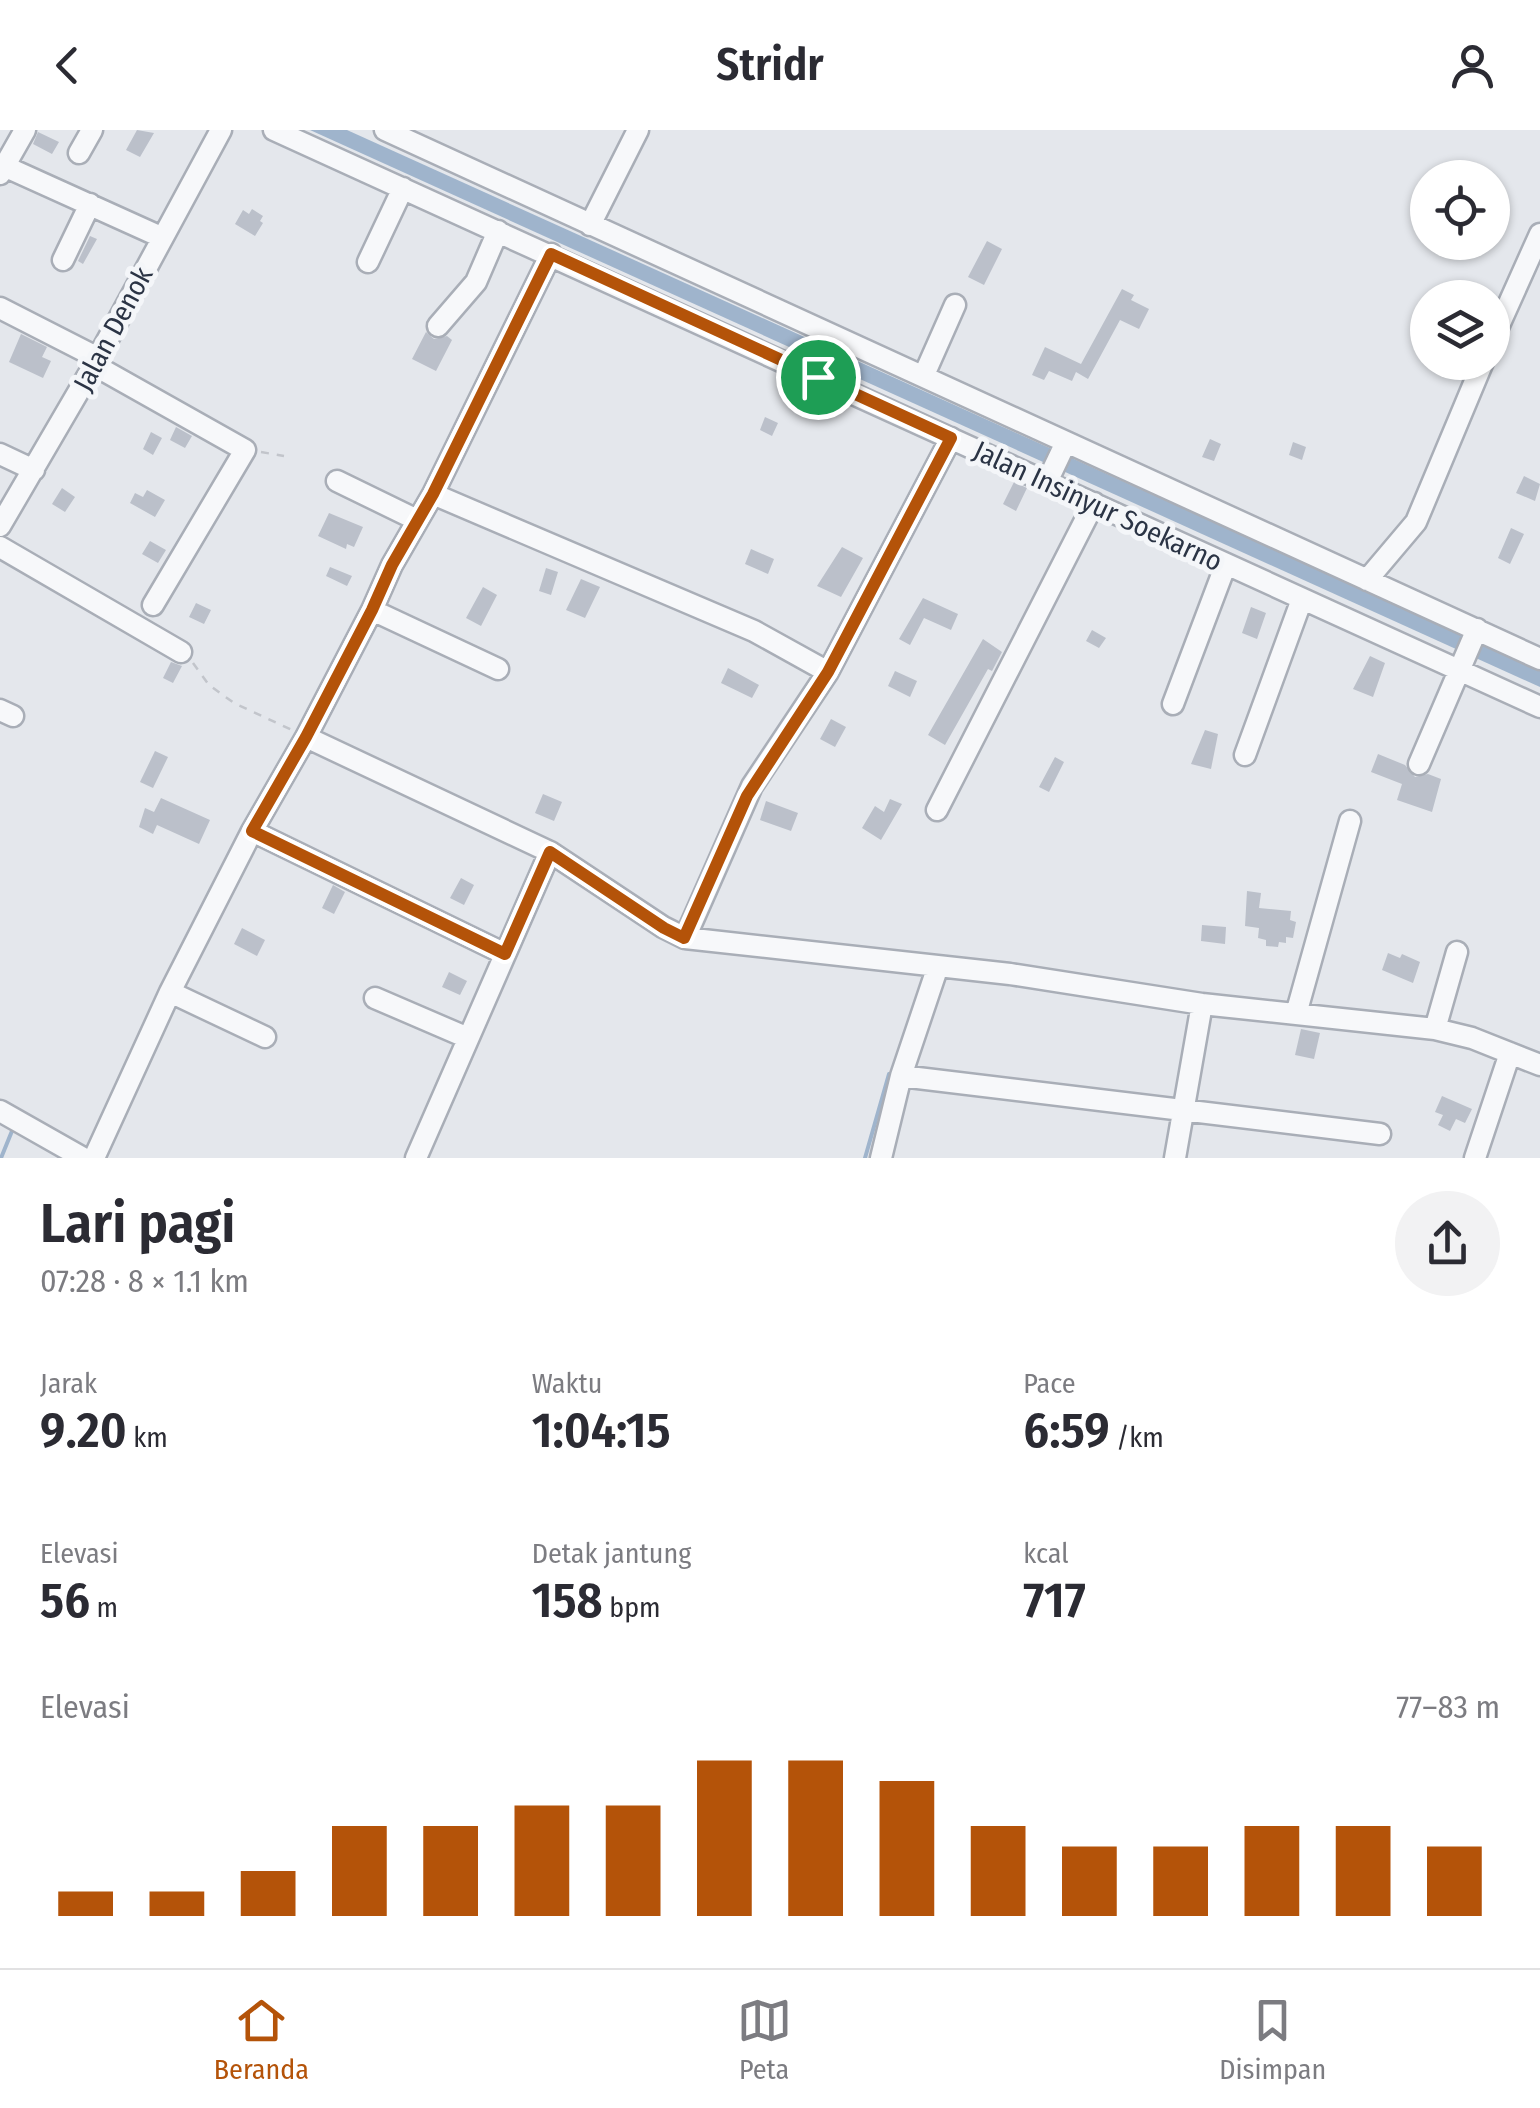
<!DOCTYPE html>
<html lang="id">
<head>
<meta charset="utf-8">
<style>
	:root { --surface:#fff; --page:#f2f2f3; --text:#2b2b33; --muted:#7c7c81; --line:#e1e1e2; --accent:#b45309 }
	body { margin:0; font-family:"Fira Sans Condensed",sans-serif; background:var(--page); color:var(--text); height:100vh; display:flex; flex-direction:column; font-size:38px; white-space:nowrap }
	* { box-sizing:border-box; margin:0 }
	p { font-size:32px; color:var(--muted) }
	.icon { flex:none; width:55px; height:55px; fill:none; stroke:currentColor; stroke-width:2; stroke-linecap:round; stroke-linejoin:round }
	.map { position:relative; height:1028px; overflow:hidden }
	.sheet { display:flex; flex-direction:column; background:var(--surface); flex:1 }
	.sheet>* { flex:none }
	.buttons { position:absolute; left:1410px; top:30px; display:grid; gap:20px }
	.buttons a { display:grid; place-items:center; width:100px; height:100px; border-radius:50%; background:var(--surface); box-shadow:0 2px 8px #0004; font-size:50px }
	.pin { position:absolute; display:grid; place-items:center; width:85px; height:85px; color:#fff; margin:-42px; border:5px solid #fff; border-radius:50%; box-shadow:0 2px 10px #0007 }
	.round { display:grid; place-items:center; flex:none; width:105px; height:105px; border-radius:52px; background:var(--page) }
	.summary { display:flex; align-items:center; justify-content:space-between; height:170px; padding:0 40px }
	h1 { font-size:55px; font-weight:600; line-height:75px }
	.figures { display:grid; grid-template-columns:repeat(3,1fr); gap:15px; height:170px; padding:10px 40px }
	.figures div { display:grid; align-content:center }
	.figures b { font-size:50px; font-weight:600 }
	.figures small { font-size:28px; font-weight:400 }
	.figures p { font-size:28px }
	.chart { height:280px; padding:20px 40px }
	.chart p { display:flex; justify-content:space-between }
	.chart svg { width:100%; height:180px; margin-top:10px; stroke:var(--accent); stroke-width:6 }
	header { display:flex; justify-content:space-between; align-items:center; height:130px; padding:0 40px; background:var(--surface); font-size:45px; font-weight:600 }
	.dock { display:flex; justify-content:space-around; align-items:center; height:140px; border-top:2px solid var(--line); background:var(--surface); font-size:28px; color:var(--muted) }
	.dock a { display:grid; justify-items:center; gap:5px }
	.dock .current { color:var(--accent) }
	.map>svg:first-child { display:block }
</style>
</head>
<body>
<header><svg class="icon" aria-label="back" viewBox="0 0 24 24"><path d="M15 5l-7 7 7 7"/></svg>Stridr<svg class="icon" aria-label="person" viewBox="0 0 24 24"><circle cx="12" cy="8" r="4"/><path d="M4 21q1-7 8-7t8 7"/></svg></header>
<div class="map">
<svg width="1540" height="1028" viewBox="0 0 1540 1028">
	<rect width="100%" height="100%" fill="#e4e7ec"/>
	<path fill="#9fb4cc" d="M310,0H347L1540,540V557Z"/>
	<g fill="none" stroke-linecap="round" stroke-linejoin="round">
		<path stroke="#9fb4cc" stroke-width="4" d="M1,1028L12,1001
			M865,1028L889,944"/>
	</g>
	<path fill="#bbc0ca" d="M137,0L154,3L140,27L126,20Z
		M38,2L59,12L52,24L33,14Z
		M252,79L263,86L260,91L263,93L255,106L235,94L243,80L249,84Z
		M90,106L97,109L83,134L78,131Z
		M987,111L1002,119L984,155L968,147Z
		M1122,159L1134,165L1131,170L1149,179L1139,199L1120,190L1088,249L1076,242L1072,251L1049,241L1044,250L1032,245L1045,217L1081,234Z
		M426,202L434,209L447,206L452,210L436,241L412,229Z
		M21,204L47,217L42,227L51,231L43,248L9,232Z
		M765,287L778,293L772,306L760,300Z
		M176,297L192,306L185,318L170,310Z
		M151,302L162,308L153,325L143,319Z
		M1210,309L1221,314L1214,331L1202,327Z
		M1293,312L1306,317L1302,330L1289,325Z
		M1524,346L1540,354L1535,371L1516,363Z
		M1014,352L1027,358L1016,381L1003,374Z
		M62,358L75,367L65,382L52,374Z
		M147,360L165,370L155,387L130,373L135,363L143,367Z
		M329,383L363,397L354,417L347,414L346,419L318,406Z
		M1511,398L1524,404L1510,434L1498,428Z
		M150,411L166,420L158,433L142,424Z
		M842,417L863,428L841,467L817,456Z
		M751,419L774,429L768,444L745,434Z
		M330,437L352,446L347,456L326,446Z
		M546,438L558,442L551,465L539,461Z
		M581,449L600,457L585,488L566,480Z
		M483,457L497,465L481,496L466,488Z
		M923,468L958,484L951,500L924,488L910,515L899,509Z
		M196,473L211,480L204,494L189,487Z
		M1251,477L1266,483L1257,509L1242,503Z
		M1092,500L1106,508L1099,518L1086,511Z
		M983,509L1002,522L992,541L988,539L945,615L928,605Z
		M1370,526L1385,533L1373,567L1353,559Z
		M171,532L182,536L173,553L163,548Z
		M728,538L759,555L752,568L721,553Z
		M895,541L917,551L910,567L888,556Z
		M831,589L846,597L835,617L820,609Z
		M1205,600L1218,604L1211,639L1191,634Z
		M155,621L168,627L153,658L140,652Z
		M1378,624L1405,635L1415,647L1428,644L1441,649L1432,682L1397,670L1402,654L1371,642Z
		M1055,627L1064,632L1049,662L1039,657Z
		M543,664L562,672L554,691L535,683Z
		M161,668L210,690L199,714L157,695L153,704L139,697L145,678L154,682Z
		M890,669L902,674L881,710L862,698L875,676L884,682Z
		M766,671L798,683L791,701L760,690Z
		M461,748L474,755L464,775L450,768Z
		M333,755L345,762L334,784L322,778Z
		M1247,761L1261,763L1259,778L1291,781L1290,790L1296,792L1293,808L1286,807V813L1279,812L1278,817L1266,816V810L1258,808L1259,798L1245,796Z
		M1202,795L1226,797L1225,814L1201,811Z
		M242,798L265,810L257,826L234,814Z
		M1388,823L1400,828L1402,824L1420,832L1413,853L1382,840Z
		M449,842L467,851L460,865L442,857Z
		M1301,899L1320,903L1314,929L1295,925Z
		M1442,966L1472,979L1465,993L1456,989L1450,1001L1438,995L1443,985L1435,982Z"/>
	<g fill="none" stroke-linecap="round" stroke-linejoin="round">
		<defs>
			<path id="minor" d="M274,0L1540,577
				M385,0L1540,529
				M79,23L92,0
				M4,36L161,107
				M0,44L25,0
				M590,95L638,0
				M63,130L90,74
				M368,132L403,58
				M0,178L98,228
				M438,196L476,152L498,101
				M1492,211L1540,104
				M94,235L245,320L153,475
				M924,245L955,175
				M0,324L34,340
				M337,351L417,390
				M1047,352L1066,312
				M433,364L754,501L828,542
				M0,396L94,235L221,0
				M0,417L181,522
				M1367,450L1416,392L1483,232
				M372,480L498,539
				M1173,574L1226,434
				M0,580L13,586
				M306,607L550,722L663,797L685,808L1010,844L1202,874L1435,899L1472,908L1540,935
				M1245,625L1302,469
				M1419,634L1477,499
				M937,680L1094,373
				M252,701L505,824
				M685,808L752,656L828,542L951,308
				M170,862L265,907
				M375,868L468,908
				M1296,884L1350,691
				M1435,899L1457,822
				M901,946L1380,1004
				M0,981L83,1028
				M94,1028L170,862L252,701L306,607L372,480L392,435L433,364L551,124
				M416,1028L550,722
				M881,1028L901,946L938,836
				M1175,1028L1202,874
				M1475,1028L1510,923"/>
		</defs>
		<use href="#minor" stroke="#a9aeb7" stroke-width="25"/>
		<path stroke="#c2c5cb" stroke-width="2.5" stroke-dasharray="8 8" stroke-linecap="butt" d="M261,322L284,326
			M193,533L209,555L234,573L292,600"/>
		<use href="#minor" stroke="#f7f8fa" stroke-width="20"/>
	</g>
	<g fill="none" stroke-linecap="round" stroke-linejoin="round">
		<defs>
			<path id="route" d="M551,124L951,308L828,542L747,666L684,808L664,798L550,722L505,824L252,701L306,607L372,480L392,435L433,364Z"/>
		</defs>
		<use href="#route" stroke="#fff" stroke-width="20"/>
		<use href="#route" stroke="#b45309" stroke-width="12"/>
	</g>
	<g text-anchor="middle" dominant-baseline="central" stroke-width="10" stroke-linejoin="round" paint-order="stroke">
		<g font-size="28" fill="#2b3445" stroke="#f4f6f9">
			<text transform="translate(113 199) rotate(-62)">Jalan Denok</text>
			<text transform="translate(1098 376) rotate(25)">Jalan Insinyur Soekarno</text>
		</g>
	</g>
</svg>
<div class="buttons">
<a><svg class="icon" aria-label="locate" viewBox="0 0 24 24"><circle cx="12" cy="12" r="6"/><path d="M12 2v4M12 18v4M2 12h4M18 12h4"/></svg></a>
<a><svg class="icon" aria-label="layers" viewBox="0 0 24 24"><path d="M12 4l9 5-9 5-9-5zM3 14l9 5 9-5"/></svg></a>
</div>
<div class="pin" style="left:818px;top:247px;background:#1e9e55"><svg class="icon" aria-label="arrive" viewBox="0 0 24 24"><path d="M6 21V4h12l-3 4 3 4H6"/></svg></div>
</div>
<section class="sheet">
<div class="summary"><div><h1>Lari pagi</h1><p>07:28 · 8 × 1.1 km</p></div><a class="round"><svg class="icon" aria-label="share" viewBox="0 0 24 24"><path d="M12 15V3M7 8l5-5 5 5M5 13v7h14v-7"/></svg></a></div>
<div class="figures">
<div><p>Jarak</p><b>9.20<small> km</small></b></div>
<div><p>Waktu</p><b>1:04:15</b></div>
<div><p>Pace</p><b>6:59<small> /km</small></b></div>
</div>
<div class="figures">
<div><p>Elevasi</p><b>56<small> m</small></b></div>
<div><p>Detak jantung</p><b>158<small> bpm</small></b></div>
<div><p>kcal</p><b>717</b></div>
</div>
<div class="chart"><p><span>Elevasi</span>77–83 m</p>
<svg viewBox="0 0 160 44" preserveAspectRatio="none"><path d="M5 44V38M15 44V38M25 44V33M35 44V22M45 44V22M55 44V17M65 44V17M75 44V6M85 44V6M95 44V11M105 44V22M115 44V27M125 44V27M135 44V22M145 44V22M155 44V27"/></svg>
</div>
</section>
<nav class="dock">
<a class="current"><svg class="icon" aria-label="home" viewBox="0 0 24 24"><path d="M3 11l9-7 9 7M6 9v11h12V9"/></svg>Beranda</a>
<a><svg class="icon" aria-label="map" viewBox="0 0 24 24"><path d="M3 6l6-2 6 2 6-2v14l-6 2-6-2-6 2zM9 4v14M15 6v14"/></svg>Peta</a>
<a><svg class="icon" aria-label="saved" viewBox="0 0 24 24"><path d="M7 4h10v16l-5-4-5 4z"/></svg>Disimpan</a>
</nav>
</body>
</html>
